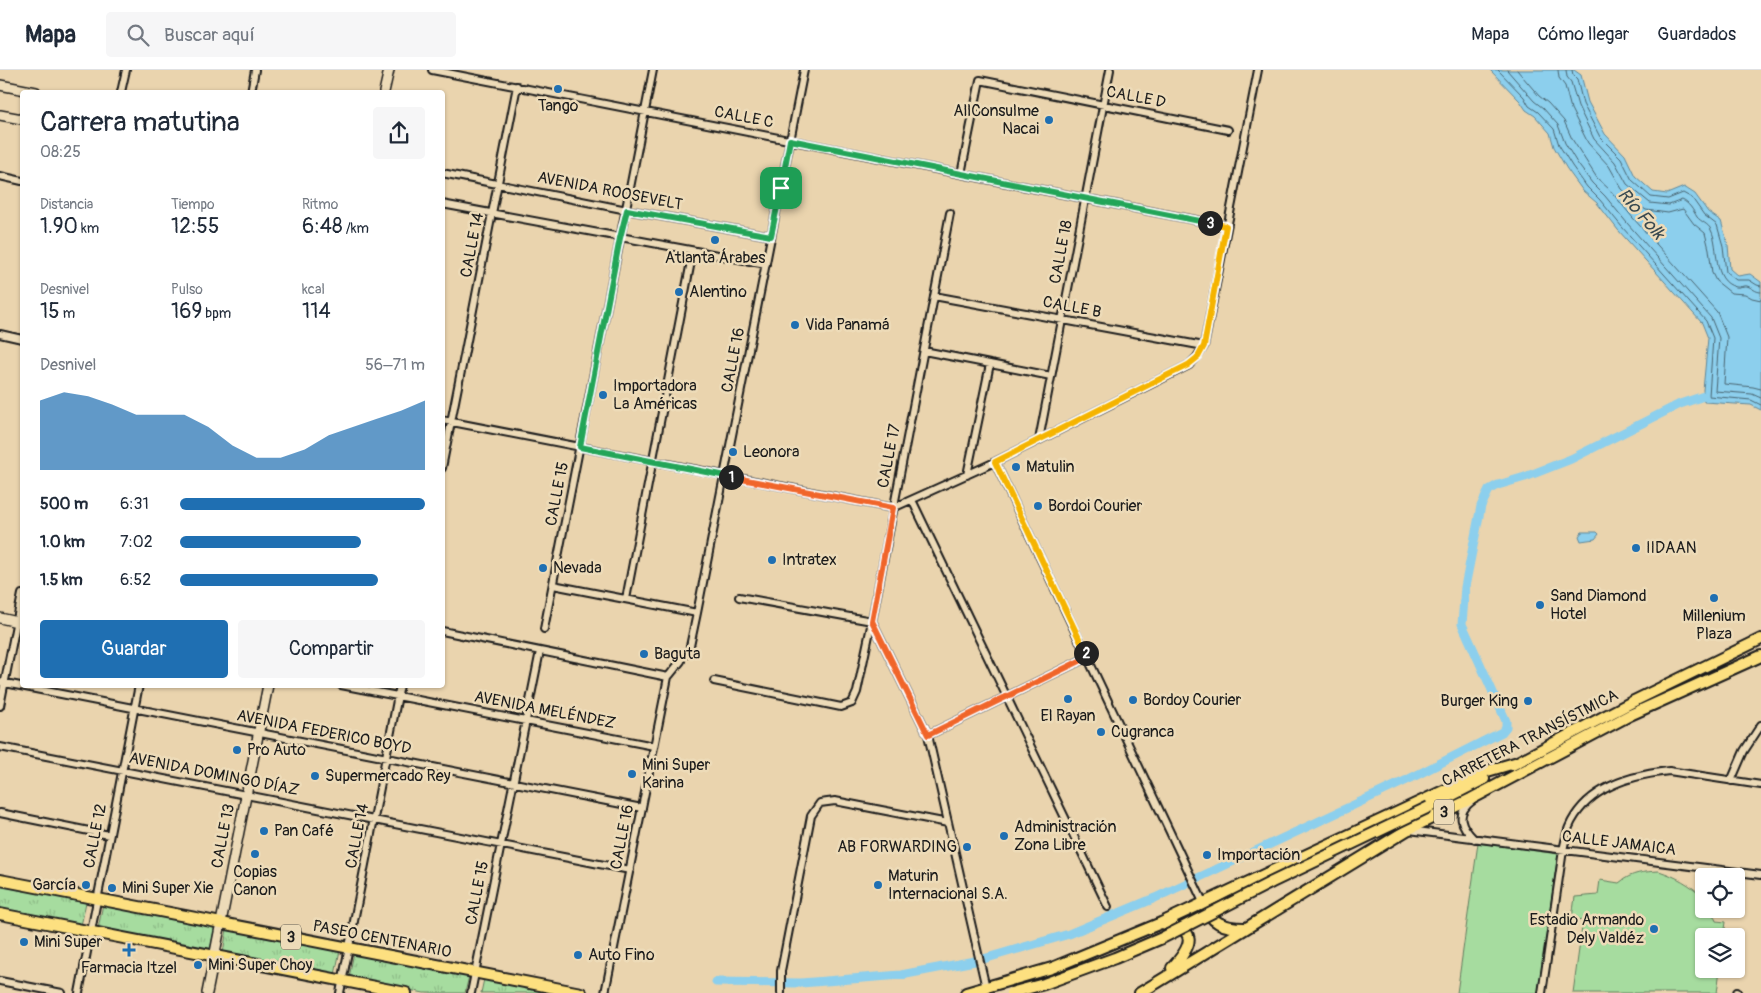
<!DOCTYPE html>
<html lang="es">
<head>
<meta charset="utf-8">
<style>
	:root { --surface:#fff; --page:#f6f6f7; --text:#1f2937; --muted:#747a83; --line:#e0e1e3; --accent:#1f6fb2 }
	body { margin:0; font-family:Pangolin,sans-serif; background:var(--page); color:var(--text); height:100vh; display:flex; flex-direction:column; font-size:19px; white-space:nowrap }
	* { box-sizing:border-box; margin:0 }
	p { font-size:16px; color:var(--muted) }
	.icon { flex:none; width:28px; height:28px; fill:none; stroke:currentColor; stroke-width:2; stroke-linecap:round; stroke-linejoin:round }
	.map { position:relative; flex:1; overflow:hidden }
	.side { position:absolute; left:20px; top:20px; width:425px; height:598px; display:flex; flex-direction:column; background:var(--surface); border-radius:5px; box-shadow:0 1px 4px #0004 }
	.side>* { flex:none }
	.buttons { position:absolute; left:1695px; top:798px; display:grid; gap:10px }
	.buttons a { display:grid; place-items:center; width:50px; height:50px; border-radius:5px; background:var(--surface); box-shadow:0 1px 4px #0004; font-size:25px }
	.pin { position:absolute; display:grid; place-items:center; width:42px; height:42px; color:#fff; margin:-21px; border-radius:10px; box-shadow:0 2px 8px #0006 }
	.km { position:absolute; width:25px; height:25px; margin:-12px; border-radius:50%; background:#222; color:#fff; font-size:14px; line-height:25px; text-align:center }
	.round { display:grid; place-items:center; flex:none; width:52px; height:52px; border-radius:5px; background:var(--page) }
	.overview { display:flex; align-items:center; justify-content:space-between; height:85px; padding:0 20px }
	h1 { font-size:28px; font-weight:600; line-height:38px }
	.figures { display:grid; grid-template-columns:repeat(3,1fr); gap:8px; height:85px; padding:5px 20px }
	.figures div { display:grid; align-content:center }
	.figures b { font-size:21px; font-weight:600 }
	.figures small { font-size:14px; font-weight:400 }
	.figures p { font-size:14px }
	.chart { height:140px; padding:10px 20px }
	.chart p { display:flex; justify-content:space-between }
	.chart svg { width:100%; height:90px; margin-top:5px; fill:var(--accent); opacity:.7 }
	.action { display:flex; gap:10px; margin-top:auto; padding:10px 20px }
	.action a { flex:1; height:58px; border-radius:5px; background:var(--accent); color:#fff; font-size:20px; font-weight:600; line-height:58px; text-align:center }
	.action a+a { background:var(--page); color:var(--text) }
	ul { padding:0 20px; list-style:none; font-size:16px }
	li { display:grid; grid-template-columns:80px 60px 1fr; align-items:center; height:38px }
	li i { height:12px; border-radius:6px; background:var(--accent) }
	header { display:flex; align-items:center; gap:30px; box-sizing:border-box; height:70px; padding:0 25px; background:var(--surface); border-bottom:1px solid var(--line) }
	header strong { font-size:24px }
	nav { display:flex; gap:28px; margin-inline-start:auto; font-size:18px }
	.search { width:350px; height:45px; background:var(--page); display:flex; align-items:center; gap:12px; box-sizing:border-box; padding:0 18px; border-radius:5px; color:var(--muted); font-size:19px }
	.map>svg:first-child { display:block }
</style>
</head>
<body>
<header>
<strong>Mapa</strong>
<div class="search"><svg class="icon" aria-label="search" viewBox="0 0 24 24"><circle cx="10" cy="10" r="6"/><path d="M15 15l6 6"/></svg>Buscar aquí</div>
<nav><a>Mapa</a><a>Cómo llegar</a><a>Guardados</a></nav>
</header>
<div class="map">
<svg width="1761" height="923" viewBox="0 0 1761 923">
	<defs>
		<pattern id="grass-tufts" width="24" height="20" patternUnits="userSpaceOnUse" patternTransform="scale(1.25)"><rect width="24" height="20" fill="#a6dc9f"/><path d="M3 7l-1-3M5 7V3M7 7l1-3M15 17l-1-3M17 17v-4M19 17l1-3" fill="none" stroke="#8ebc88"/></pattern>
	</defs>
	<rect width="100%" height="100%" fill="#ead4ae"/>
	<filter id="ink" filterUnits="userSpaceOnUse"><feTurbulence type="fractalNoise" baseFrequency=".02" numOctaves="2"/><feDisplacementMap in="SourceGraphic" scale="10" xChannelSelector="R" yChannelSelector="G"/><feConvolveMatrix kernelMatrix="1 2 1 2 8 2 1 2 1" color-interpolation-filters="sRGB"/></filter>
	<g filter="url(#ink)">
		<path fill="url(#grass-tufts)" stroke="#617c5e" d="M0,815L86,832L81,856L0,840Z
			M103,834L215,856L210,881L98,859Z
			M227,859L340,880L335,905L283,892L223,883Z
			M354,882L469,906L465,923H424L349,908Z
			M484,909L549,923H481Z"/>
		<path fill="#a6dc9f" stroke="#617c5e" d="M1478,773L1558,784L1538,923H1457Z
			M1659,801C1677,807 1689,814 1704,827V839H1711L1716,851L1726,852L1724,866H1704V899H1720L1717,923H1573L1583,850L1572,848L1575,827L1598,825L1600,810L1619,813C1632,802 1644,802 1659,801Z"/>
		<path fill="#8ccfed" stroke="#5f8799" d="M1490,0H1574L1581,5L1588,32L1605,64L1625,85L1635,106L1653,122L1667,124L1684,117L1695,124L1708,142L1721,151L1728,175L1730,199L1738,206L1750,204L1761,212V340L1751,335L1704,332L1703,320L1708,268L1702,253L1618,160L1597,133L1583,121L1567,99L1554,77L1550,63L1535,46L1526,40L1520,31Z
			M1582,462H1597L1599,464L1595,469L1581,471L1579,466Z"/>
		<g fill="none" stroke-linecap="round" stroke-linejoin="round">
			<path stroke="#496470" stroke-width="1" d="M1498,0L1524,27L1529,36L1538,42L1554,59L1559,75L1572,96L1587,117L1600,130L1622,157L1706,251L1713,268L1709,326L1751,330L1761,335
				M1507,0L1534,31L1543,38L1558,55L1565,73L1577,93L1592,113L1605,126L1627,153L1711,248L1719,268L1715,321L1752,324L1761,328
				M1517,0L1539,26L1548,33L1564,51L1572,69L1597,108L1610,120L1633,148L1717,242L1727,267L1724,314L1753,317L1761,319
				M1558,0L1559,8L1565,16L1571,39L1588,73L1609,96L1622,119L1640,136L1646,140L1668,143L1683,139L1694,154L1705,163L1709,179L1712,203L1716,211L1731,223L1745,224L1752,228L1761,230
				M1566,0L1567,7L1571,12L1578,36L1594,69L1615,92L1627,114L1650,133L1669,135L1682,130C1689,133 1693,140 1697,147C1701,152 1709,154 1711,160C1720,177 1711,211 1736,217C1739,218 1744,215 1747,216C1753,218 1755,222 1761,222
				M1572,0L1573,5L1577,9L1583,34L1600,67L1621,88L1632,110L1651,127L1668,129L1683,123L1692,128L1704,145L1717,155L1723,176L1726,202L1736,210H1749L1757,215L1761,216"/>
			<path stroke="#8ccfed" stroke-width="9" d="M716,912L801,913L901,905L980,890L1069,864L1155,828L1407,710L1502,662L1506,657V651L1462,554L1465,517L1481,436L1489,420L1498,415L1525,407L1571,389L1680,334L1704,326"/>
			<defs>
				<path id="street" d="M432,0L1226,156
					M121,22L126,0
					M251,22L255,0
					M442,103L627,140L771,166
					M961,104L980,10L1228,60
					M0,106L22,111
					M442,134L766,194
					M934,226L1204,276
					M0,264L22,269
					M924,281L1051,306
					M442,350L893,438L995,392L1189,295L1197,287L1204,276L1258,0
					M1039,370L1110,0
					M995,392L1203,832
					M442,398L517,16
					M967,405L990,294
					M912,430L1108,837
					M553,515L697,543
					M739,527L872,551L928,665L986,918
					M626,529L693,181
					M544,559L653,0
					M442,561L668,607
					M687,584L689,581L697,543L804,0
					M714,611L841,637L852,633L857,622L872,551L950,143
					M0,612L642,738
					M341,615L654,676
					M0,636L22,524
					M928,665L1088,587
					M0,677L630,800
					M1731,711L1744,681L1761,655
					M1472,731C1455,744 1461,756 1474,769
					M0,743L109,765
					M1409,760L1761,805
					M0,911L62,923
					M79,923L139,615
					M340,923L400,615
					M471,923L540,581
					M605,923L668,607L681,591
					M781,923V901L811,746L820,733L835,731L948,753
					M1542,923L1563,780C1565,773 1566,764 1569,757C1586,718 1631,705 1669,701L1761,715
					M1737,923V922"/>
				<path id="secondary" d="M0,15L36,22
					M384,22L389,0
					M0,45L22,49
					M0,548L22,553
					M207,923L268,615"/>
				<path id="primary" d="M1512,695L1634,631L1761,569
					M1429,737L1484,709
					M0,810L581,923
					M1203,832C1210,853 1224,858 1244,858
					M0,844L406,923
					M1161,853C1198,858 1194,874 1172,898
					M966,923L1052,898L1161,853L1484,702L1518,692
					M1140,923L1407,760L1471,729L1630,645L1761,586"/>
			</defs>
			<use href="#street" stroke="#1c1c1c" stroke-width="10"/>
			<use href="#secondary" stroke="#1c1c1c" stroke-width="12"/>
			<use href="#primary" stroke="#1c1c1c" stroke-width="14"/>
			<use href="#street" stroke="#eddbb8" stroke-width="6"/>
			<use href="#secondary" stroke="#eddbb8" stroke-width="9"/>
			<use href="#primary" stroke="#fde080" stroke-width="10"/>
			<defs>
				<path id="primary-bridge" d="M1011,923L1044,914L1115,888L1162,868L1272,812L1429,737"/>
			</defs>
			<use href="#primary-bridge" stroke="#1c1c1c" stroke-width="14" stroke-linecap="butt"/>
			<use href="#primary-bridge" stroke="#fde080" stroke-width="10"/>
		</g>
	</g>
	<g fill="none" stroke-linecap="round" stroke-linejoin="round" filter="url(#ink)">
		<defs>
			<path id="split-1" d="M731,407L580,377L620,168L627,140L771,166L781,118"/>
			<path id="split-2" d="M731,407L893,438L872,551L928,665L1088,587L1086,583"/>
			<path id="split-3" d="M1086,583L995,392L1188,295L1198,287L1204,276L1226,156L1210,153"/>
			<path id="split-4" d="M781,118L790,70L1210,153"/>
		</defs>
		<use href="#split-1" stroke="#fff" stroke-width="10"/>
		<use href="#split-2" stroke="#fff" stroke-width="10"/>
		<use href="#split-3" stroke="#fff" stroke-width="10"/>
		<use href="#split-4" stroke="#fff" stroke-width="10"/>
		<use href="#split-1" stroke="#22a559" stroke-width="6"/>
		<use href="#split-2" stroke="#f0652b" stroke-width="6"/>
		<use href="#split-3" stroke="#f5b400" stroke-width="6"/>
		<use href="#split-4" stroke="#22a559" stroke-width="6"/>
	</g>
	<g fill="#1f6fb2" stroke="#eddbb8" stroke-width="2">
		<circle cx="558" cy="19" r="5"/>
		<circle cx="1049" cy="50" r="5"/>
		<circle cx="715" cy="170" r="5"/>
		<circle cx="679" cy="222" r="5"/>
		<circle cx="795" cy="255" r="5"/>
		<circle cx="603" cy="325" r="5"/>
		<circle cx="733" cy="382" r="5"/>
		<circle cx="1016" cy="397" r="5"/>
		<circle cx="1038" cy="436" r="5"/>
		<circle cx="1636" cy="478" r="5"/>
		<circle cx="772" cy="490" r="5"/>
		<circle cx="543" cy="498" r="5"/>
		<circle cx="1714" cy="528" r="5"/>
		<circle cx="1540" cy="535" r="5"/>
		<circle cx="644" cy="584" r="5"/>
		<circle cx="1068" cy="629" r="5"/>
		<circle cx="1133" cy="630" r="5"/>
		<circle cx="1528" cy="631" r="5"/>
		<circle cx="1101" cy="662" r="5"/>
		<circle cx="237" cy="680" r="5"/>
		<circle cx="632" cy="704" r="5"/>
		<circle cx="315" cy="706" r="5"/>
		<circle cx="264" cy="761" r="5"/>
		<circle cx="1004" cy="766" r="5"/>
		<circle cx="967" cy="777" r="5"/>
		<circle cx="255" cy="784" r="5"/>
		<circle cx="1207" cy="785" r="5"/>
		<circle cx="86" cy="815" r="5"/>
		<circle cx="878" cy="815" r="5"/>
		<circle cx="112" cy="818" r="5"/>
		<circle cx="1654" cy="859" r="5"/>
		<circle cx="24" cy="872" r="5"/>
		<path d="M126.5 872.5h5v5h5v5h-5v5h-5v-5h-5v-5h5z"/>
		<circle cx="578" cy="885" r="5"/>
		<circle cx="198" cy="895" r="5"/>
	</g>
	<g text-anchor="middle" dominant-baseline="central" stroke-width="5" stroke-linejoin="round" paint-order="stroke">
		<g fill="#eddbb8" stroke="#5b554b" stroke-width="1">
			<rect x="1434" y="729.5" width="20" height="25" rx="4"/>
			<rect x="281" y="854.5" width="20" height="25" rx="4"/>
		</g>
		<g font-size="15" font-weight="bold" fill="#1c1c1c">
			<text x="1444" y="742">3</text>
			<text x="291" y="867">3</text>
		</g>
		<g font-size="16" fill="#1c1c1c" stroke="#eddbb8">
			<text transform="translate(1136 27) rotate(11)">CALLE D</text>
			<text transform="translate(744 47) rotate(11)">CALLE C</text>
			<text transform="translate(610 121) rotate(11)">AVENIDA ROOSEVELT</text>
			<text transform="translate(472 175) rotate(-79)">CALLE 14</text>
			<text transform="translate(1061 182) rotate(-79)">CALLE 18</text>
			<text transform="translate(1072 237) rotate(11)">CALLE B</text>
			<text transform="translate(733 290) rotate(-79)">CALLE 16</text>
			<text transform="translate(889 386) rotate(-79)">CALLE 17</text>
			<text transform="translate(557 424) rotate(-79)">CALLE 15</text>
			<text transform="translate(545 640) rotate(11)">AVENIDA MELÉNDEZ</text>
			<text transform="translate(324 662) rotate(11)">AVENIDA FEDERICO BOYD</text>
			<text transform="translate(1530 668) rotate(-27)">CARRETERA TRANSÍSTMICA</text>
			<text transform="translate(214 704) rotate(11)">AVENIDA DOMINGO DÍAZ</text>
			<text transform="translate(95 766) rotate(-79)">CALLE 12</text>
			<text transform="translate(223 766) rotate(-79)">CALLE 13</text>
			<text transform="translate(357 766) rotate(-79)">CALLE 14</text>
			<text transform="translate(622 767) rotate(-79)">CALLE 16</text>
			<text transform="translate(1619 773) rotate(7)">CALLE JAMAICA</text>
			<text transform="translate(477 823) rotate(-79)">CALLE 15</text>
			<text transform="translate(382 869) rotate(11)">PASEO CENTENARIO</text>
		</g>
		<g font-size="16" fill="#1c1c1c" stroke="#eddbb8" text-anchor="start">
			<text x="558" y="36" text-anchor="middle">Tango</text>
			<text x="1039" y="41" text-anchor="end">AllConsulme<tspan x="1039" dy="18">Nacai</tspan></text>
			<text x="715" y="188" text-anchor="middle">Atlanta Árabes</text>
			<text x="689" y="222">Alentino</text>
			<text x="805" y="255">Vida Panamá</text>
			<text x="613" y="316">Importadora<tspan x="613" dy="18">La Américas</tspan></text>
			<text x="743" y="382">Leonora</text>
			<text x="1026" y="397">Matulin</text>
			<text x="1048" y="436">Bordoi Courier</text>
			<text x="1646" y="478">IIDAAN</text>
			<text x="782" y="490">Intratex</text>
			<text x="553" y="498">Nevada</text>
			<text x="1550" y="526">Sand Diamond<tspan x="1550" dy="18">Hotel</tspan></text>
			<text x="1714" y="546" text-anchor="middle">Millenium<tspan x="1714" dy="18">Plaza</tspan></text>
			<text x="654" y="584">Baguta</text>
			<text x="1143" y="630">Bordoy Courier</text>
			<text x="1518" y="631" text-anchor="end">Burger King</text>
			<text x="1068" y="646" text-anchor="middle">El Rayan</text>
			<text x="1111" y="662">Cugranca</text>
			<text x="247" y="680">Pro Auto</text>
			<text x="642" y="695">Mini Super<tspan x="642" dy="18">Karina</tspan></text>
			<text x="325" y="706">Supermercado Rey</text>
			<text x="1014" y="757">Administración<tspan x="1014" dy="18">Zona Libre</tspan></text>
			<text x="274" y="761">Pan Café</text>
			<text x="957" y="777" text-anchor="end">AB FORWARDING</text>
			<text x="1217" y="785">Importación</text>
			<text x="255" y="802" text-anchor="middle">Copias<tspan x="255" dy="18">Canon</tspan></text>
			<text x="888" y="806">Maturin<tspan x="888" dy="18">Internacional S.A.</tspan></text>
			<text x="76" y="815" text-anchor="end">García</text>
			<text x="122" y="818">Mini Super Xie</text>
			<text x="1644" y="850" text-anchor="end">Estadio Armando<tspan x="1644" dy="18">Dely Valdéz</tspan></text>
			<text x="34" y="872">Mini Super</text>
			<text x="588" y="885">Auto Fino</text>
			<text x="208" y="895">Mini Super Choy</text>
			<text x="129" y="898" text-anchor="middle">Farmacia Itzel</text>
		</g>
		<g font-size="18" font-style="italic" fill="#384950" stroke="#eddbb8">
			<text transform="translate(1641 144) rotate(49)">Río Folk</text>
		</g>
	</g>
</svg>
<div class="buttons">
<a><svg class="icon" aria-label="locate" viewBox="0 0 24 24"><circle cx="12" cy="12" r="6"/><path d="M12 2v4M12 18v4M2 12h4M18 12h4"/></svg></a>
<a><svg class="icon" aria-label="layers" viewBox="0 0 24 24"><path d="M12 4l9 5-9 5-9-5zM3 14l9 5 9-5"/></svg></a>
</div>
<div class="pin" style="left:781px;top:118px;background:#1e9e55"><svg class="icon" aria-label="arrive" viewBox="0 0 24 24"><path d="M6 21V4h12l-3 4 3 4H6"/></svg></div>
<b class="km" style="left:731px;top:407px">1</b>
<b class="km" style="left:1086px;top:583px">2</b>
<b class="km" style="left:1210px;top:153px">3</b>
<section class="side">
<div class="overview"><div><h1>Carrera matutina</h1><p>08:25</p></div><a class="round"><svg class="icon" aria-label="share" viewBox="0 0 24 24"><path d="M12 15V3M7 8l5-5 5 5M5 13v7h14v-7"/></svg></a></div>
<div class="figures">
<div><p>Distancia</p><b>1.90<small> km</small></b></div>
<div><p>Tiempo</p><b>12:55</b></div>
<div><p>Ritmo</p><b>6:48<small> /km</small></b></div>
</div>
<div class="figures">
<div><p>Desnivel</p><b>15<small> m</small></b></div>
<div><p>Pulso</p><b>169<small> bpm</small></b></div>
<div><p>kcal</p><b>114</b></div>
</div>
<div class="chart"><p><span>Desnivel</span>56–71 m</p>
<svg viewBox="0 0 160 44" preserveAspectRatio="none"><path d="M0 44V10L10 6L20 8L30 12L40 17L50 17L60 17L70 23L80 32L90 38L100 38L110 34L120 27L130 23L140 19L150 15L160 10V44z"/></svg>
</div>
<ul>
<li><b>500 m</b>6:31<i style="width:100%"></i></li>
<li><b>1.0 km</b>7:02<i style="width:74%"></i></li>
<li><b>1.5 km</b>6:52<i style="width:81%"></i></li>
</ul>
<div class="action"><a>Guardar</a><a>Compartir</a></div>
</section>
</div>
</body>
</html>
